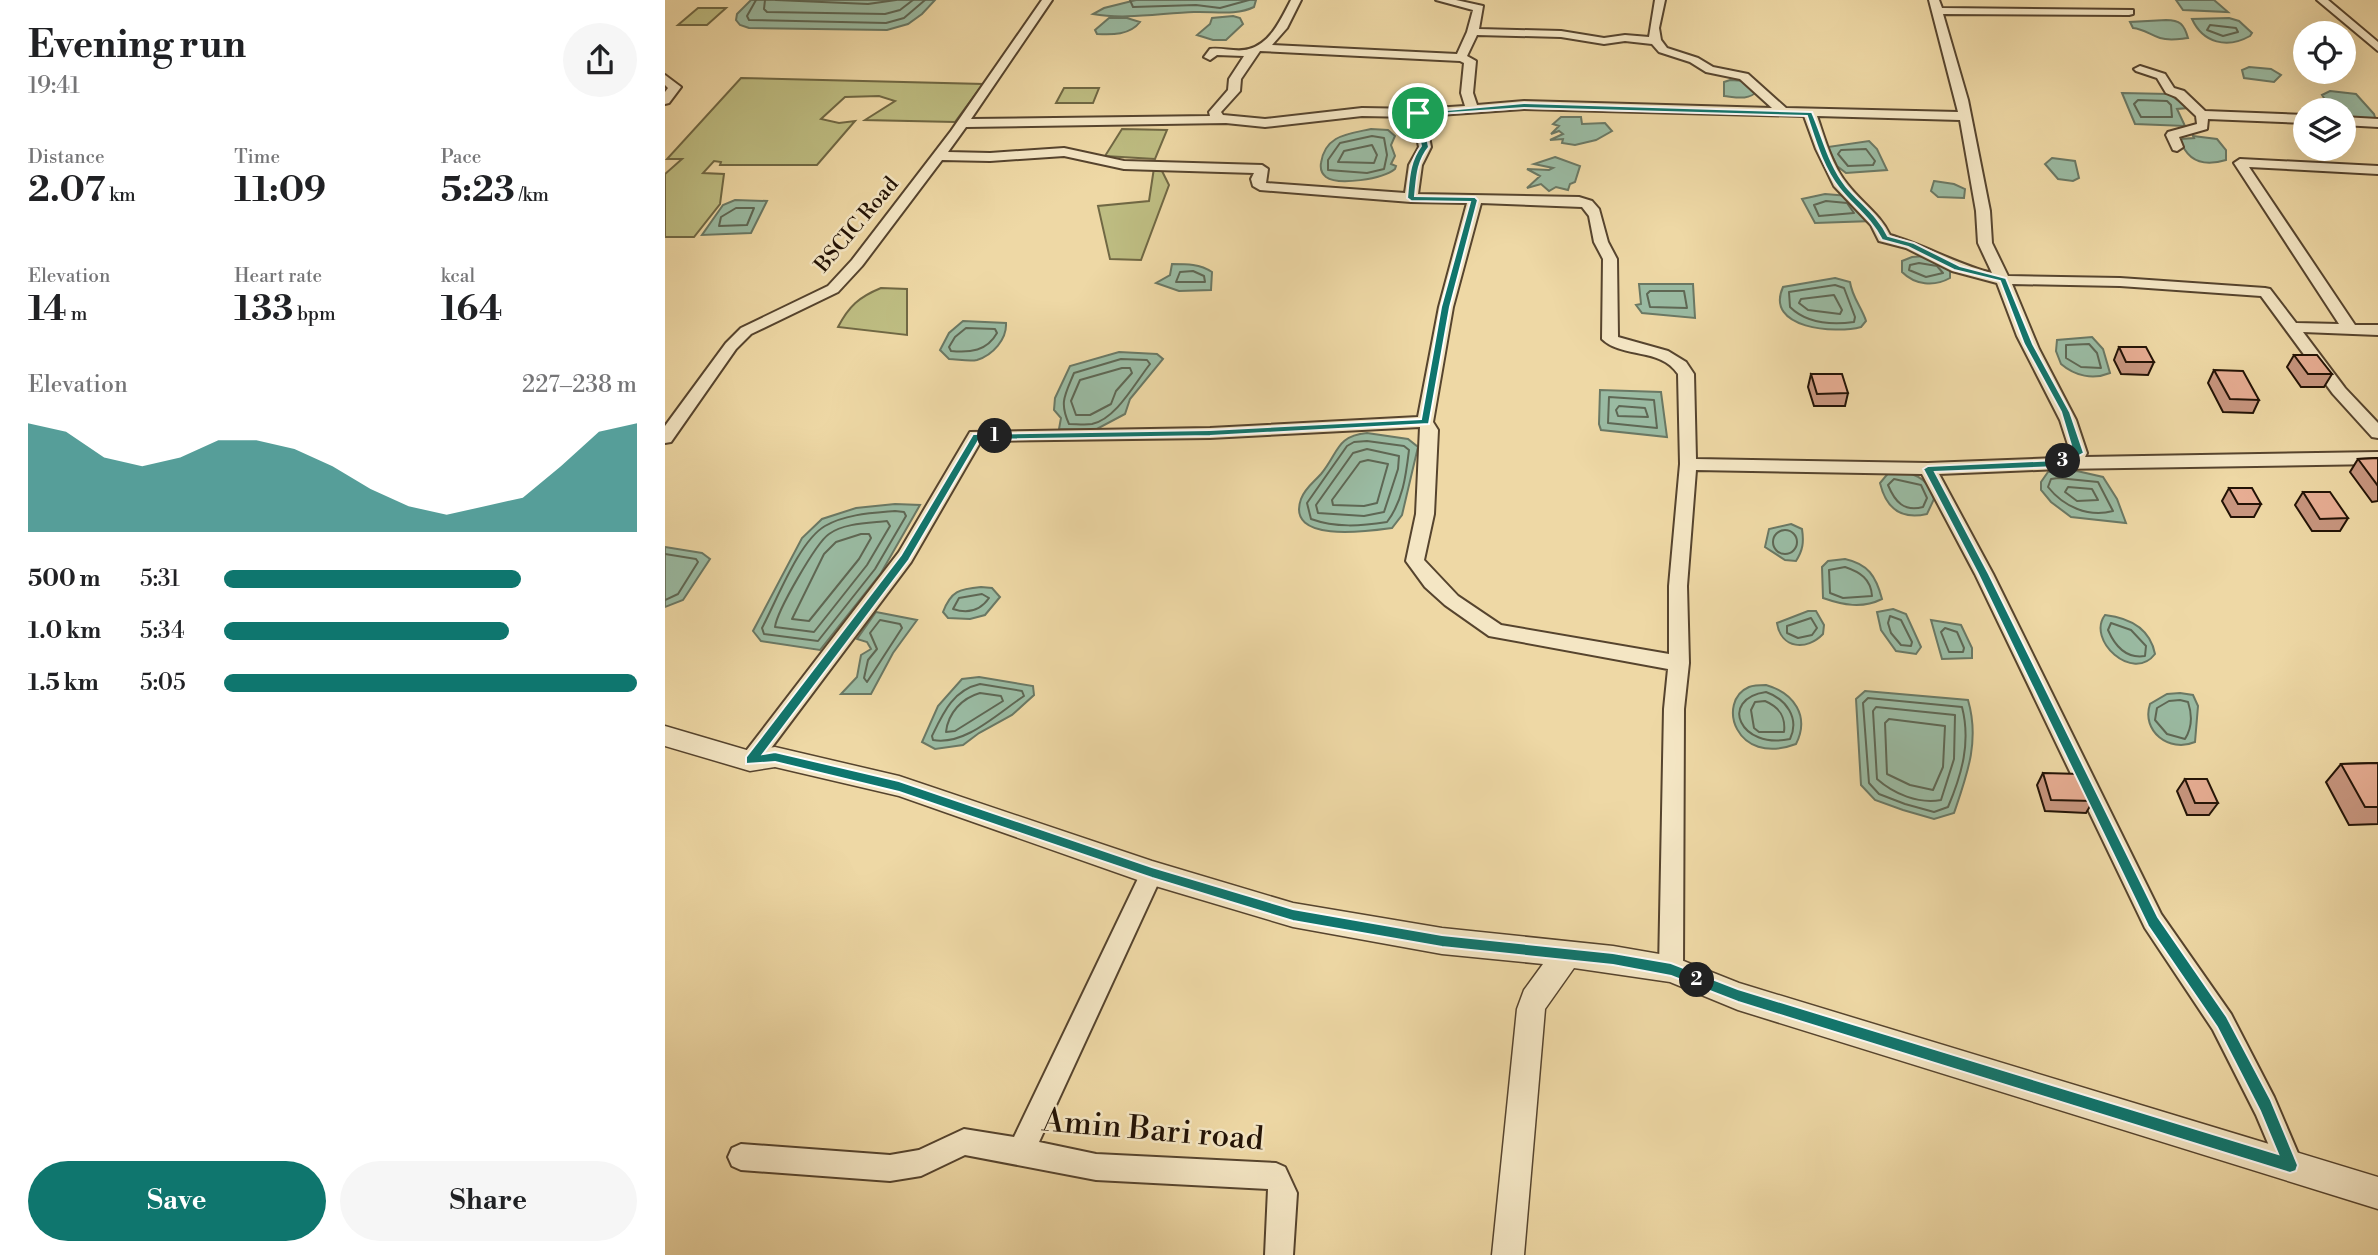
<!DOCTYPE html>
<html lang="en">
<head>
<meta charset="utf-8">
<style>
	:root { --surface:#fff; --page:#f6f6f6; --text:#202124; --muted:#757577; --accent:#0f766e }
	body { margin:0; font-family:"Libre Bodoni",serif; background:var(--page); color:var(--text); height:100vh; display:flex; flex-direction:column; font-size:26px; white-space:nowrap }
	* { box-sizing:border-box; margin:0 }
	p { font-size:23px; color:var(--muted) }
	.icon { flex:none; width:38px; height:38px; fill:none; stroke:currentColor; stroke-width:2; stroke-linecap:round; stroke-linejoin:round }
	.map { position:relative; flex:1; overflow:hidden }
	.panel { display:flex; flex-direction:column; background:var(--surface); width:665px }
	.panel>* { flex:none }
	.buttons { position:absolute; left:1628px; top:21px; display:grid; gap:14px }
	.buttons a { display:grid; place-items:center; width:63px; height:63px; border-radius:50%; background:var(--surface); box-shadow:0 7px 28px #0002; font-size:35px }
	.pin { position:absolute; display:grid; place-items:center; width:60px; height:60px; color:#fff; margin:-30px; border:4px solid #fff; border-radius:50%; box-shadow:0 2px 7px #0007 }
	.km { position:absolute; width:35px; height:35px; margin:-18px; border-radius:50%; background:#222; color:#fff; font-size:19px; line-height:35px; text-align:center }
	.round { display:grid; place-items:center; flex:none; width:74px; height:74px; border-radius:37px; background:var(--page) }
	.overview { display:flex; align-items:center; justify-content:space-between; height:119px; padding:0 28px }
	h1 { font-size:38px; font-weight:800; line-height:52px }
	.metrics { display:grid; grid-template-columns:repeat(3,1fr); gap:10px; height:119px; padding:7px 28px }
	.metrics div { display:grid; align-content:center }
	.metrics b { font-size:35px; font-weight:800 }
	.metrics small { font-size:19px; font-weight:400 }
	.metrics p { font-size:19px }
	.chart { height:196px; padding:14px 28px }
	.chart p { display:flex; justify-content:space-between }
	.chart svg { width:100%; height:126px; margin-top:7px; fill:var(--accent); opacity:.7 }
	.button { display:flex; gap:14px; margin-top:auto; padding:14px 28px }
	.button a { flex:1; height:80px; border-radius:42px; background:var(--accent); color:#fff; font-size:28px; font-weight:800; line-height:80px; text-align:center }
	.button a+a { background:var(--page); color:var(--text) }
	ul { padding:0 28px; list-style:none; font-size:23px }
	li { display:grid; grid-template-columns:112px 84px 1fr; align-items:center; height:52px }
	li i { height:18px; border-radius:9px; background:var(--accent) }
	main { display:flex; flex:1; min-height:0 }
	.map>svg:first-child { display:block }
</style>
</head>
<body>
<main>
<section class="panel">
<div class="overview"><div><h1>Evening run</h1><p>19:41</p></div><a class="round"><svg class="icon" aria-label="share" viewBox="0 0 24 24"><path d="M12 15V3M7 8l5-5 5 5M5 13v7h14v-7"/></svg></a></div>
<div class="metrics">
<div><p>Distance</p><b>2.07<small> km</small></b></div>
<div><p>Time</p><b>11:09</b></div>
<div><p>Pace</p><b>5:23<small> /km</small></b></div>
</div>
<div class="metrics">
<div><p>Elevation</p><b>14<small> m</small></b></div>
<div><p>Heart rate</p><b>133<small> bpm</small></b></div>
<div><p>kcal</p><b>164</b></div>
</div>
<div class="chart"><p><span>Elevation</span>227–238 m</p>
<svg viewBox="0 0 160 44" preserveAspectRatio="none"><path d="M0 44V6L10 9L20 18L30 21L40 18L50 12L60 12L70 15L80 21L90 29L100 35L110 38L120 35L130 32L140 21L150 9L160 6V44z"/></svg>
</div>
<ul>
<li><b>500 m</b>5:31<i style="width:72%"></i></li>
<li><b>1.0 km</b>5:34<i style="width:69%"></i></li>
<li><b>1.5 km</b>5:05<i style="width:100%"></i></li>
</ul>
<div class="button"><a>Save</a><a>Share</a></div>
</section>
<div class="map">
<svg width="1713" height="1255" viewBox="0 0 1713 1255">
	<rect width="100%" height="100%" fill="#eed8a5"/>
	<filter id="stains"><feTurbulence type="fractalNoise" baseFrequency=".00286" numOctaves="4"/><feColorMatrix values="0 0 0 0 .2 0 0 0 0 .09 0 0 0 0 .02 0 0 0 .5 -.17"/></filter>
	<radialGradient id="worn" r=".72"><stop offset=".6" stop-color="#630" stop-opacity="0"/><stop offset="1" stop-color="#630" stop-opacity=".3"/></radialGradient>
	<path fill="#bebd82" stroke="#706844" stroke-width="2" d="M33,8H61L42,25H13Z
		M76,78L318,84L290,122L200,120L230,101L214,96L180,97L156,119L174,123L190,121L152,165H55L56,162L49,161L38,173L59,174L55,204L29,237H0V174L17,159H2Z
		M399,88H434L428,103H391Z
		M457,129L502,130L490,159L440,156Z
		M489,168L496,169L504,185L476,260L445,259L433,206L484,201Z
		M216,288L242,289V335L173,327C184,306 194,297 216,288Z"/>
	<path fill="#9abba3" stroke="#6a7864" stroke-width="2" d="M86,0H270L257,14L243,24L222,30L84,28L75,25L71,20L72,14Z
		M471,0H591L589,7C571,16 548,11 529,12C497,13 460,20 428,14L439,8Z
		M1511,0H1549L1563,12L1518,10Z
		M568,16L575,18L578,24L561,40H548L532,35L545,24L547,18Z
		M444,18H462L475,22C465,35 447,35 432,34L430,30Z
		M1564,18L1574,21L1587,33L1585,36C1562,49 1538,43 1527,19Z
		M1501,20C1515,20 1519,24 1523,38C1513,39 1505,41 1495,38C1485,35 1479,29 1468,28L1465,22Z
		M1584,67L1606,69L1616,75L1609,82L1579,78L1577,70Z
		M1065,80L1081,81L1092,91C1084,101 1070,97 1059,96V82Z
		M1665,91L1691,94L1709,114L1711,121L1678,119V110H1667L1657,95Z
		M1457,93L1504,94L1524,108L1512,109L1520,126L1470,124Z
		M896,117H916L917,124L940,123L947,131L931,140L910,145L897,143L898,139L885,140L898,134L894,131L886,134L894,126L888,124Z
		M706,129L723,130L730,136L726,145L730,156L726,164L731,166L730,169C718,179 673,186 661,177C656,173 655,169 656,163C660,135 683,134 706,129Z
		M1528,136L1552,139L1561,150V160C1538,167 1522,161 1515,139L1529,138Z
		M1204,141L1212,149L1222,170L1181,173L1172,166L1163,147Z
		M890,157L915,166L910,182L905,184L903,190L891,187L884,191L876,184L862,188L875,176L862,169L884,170L888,168L869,164Z
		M1387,158L1410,161L1414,178L1408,181L1393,179L1380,164Z
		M1269,181L1289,184L1300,189L1299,198L1273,197L1266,191Z
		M1160,194L1184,196L1207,221L1150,223L1137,199Z
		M70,200L102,201L86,233L37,235L58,205Z
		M1261,256L1285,267V278C1269,287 1250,285 1237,272V261L1247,257Z
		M507,264C522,264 535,264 547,272L546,290L514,291L491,283L505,275Z
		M1170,278L1185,282C1187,297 1197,308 1201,321L1196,327C1171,334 1099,329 1118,287Z
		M974,284H1028L1030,318L977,313L971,305L976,304Z
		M298,321L341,323C342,339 328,355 312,360C304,362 292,359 284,359L275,350L284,333Z
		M1427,337L1438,349L1445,373C1428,380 1410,376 1396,364L1391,351L1392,340Z
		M454,352L492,354L498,359L465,399L460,414L430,430L394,429L396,418L389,410L390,398L405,366Z
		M935,390L996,392L1002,437L936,430L934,424Z
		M702,433L743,439L753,447L737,515L727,528C705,531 620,544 636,499C640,488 649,482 656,474C674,452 671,436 702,433Z
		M1225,471C1246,472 1264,476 1269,499L1262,514C1236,520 1221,508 1215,483Z
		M1412,471L1438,477L1452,499L1461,523L1406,517L1386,502L1376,490V482L1383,472Z
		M230,504L255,505L216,573L155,650L96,641L88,631L137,538L157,519L191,508Z
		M1126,524L1137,529C1139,542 1138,550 1131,561L1120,560L1100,547L1104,529Z
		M0,547L37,553L45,559L18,600L0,607Z
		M1180,559C1203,564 1211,576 1217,599C1197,609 1178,605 1158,598L1157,567L1163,561Z
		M316,587L327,588L335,597L320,615L305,619L283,618L278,612C286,591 294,589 316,587Z
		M1228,609L1241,614L1256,647L1251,654L1231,651L1216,630L1212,612Z
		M1143,611H1151L1159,625L1158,634C1142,651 1116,649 1112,623Z
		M211,612L252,620L228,653L206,694H176L192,677L196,655L206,649L202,642L192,639Z
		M1440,615C1465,618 1485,628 1490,654C1468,683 1421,640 1440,615Z
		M1266,620L1296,625L1307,648V658L1277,659Z
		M314,677L368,686L369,695L347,715L314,733L298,745L270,749L257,742L273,706L297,679Z
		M1101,685C1129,693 1145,716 1131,744C1070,767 1051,701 1084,687C1089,685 1096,685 1101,685Z
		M1200,691L1303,700C1315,741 1302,775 1289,813L1269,819L1238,810L1210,800L1196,785L1191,699Z
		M1515,693L1528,695L1533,706L1530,742C1504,753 1476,731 1485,704L1502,694Z"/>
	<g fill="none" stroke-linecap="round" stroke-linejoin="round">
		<path stroke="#5e6754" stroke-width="2" d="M91,0L82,16L84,20L221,23L239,18L260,0
			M100,0L99,9L102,12L220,14L235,10L248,0
			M111,0L203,4L231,0
			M465,0L468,7L531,5L555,8L584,0
			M1545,25L1571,28L1573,32L1558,36L1542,30Z
			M1473,100L1502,101L1506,105L1507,117H1476L1469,104Z
			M707,136L719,138L722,155L719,169L702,173L663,170V160L675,143Z
			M707,145L712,155L709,163L673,162L679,151Z
			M1201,149L1210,161L1208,165L1183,166L1173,154L1176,150Z
			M1161,201L1182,203L1189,213L1154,216L1149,205Z
			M71,208H89L82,225L54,226L56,217Z
			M1254,263L1272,266L1278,273L1261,277L1244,270L1245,265Z
			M528,271L539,276L540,282H511L515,272Z
			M1170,285L1179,288L1190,317L1189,322C1166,325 1142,324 1125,307L1124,292Z
			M985,291H1019L1022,308L985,307L982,294Z
			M1169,295L1177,310L1175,314L1143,310L1134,303L1136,299Z
			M301,328L330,329L332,333C322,351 305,353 286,351L284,347L290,337Z
			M1424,344L1432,353L1436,368L1416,367L1401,358V345Z
			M456,359L482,360L485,364C470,383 451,419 427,424C420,425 411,424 404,424C394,402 400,395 409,373Z
			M457,368H465L467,373L451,391L446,404L425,415H411L406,401L415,380Z
			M944,397L989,400L992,428L943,423Z
			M954,406L980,408L983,417L953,416L951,410Z
			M702,441L739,446L744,450C741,475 738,501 722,522C696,526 671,528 646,519L642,503L682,446L689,442Z
			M702,449L734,456L733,469L719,512L699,516L653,513L651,505L688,453Z
			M703,460L723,464L712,503L699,506L668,505L667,500L695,462Z
			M1393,478L1433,482L1448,511C1423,518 1398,506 1383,487L1386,479Z
			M1229,479L1256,485L1262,498L1258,507C1239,512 1230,502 1223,485Z
			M1403,487L1427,489L1433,500L1412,501L1400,492Z
			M230,511L239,512L241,516L210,569L153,641L99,634L97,628C112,600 134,541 160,526C181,514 207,513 230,511Z
			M222,521L225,526L202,565L149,632L110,627C112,611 151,543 164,534C179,523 204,523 222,521Z
			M1108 542a12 12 0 1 1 24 0a12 12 0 1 1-24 0Z
			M196,534H204L206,538L194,559L144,621L127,619L159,554L171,542Z
			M0,554L31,559L33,562L13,594L0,600
			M1180,567C1195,572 1206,579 1207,596L1178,598L1165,593L1164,570Z
			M317,594L324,598C315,611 303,614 288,609L294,598Z
			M1225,616L1236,620L1247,642L1246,646L1236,645L1226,633L1223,623Z
			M1146,618L1152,628L1147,635L1133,638L1122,633V626Z
			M215,620L235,624L237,628L202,682L199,678L203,660L212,649L205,633Z
			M1446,623L1466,630L1481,646L1480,656C1461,659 1450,646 1443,630Z
			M1280,628L1292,632L1299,648L1298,652H1284L1276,632Z
			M315,684L357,691L359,696C333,713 300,746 268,740L267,736C278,713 288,690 315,684Z
			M1101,692C1121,699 1135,718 1125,739C1075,750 1053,699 1101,692Z
			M315,693L336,696L338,701L290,731L281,732C283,713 297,698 315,693Z
			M1203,698L1297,707C1306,742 1297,774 1283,807L1269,812L1240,804L1214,794L1204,783L1198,703Z
			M1515,700L1523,702C1527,714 1527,728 1520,739L1502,734L1490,720L1492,708L1504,701Z
			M1100,701C1114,707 1121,716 1119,732H1094L1089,728L1086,710L1090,702Z
			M1211,707L1290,715L1289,759L1276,800C1253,804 1229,794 1212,779L1208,711Z
			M1224,719L1280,726L1278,767L1268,790L1245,785L1222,774L1220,723Z"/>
		<defs>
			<path id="minor" d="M377,0H387L306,119L545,116L544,112L563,90L564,79L579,56L552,55L545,60L539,57L545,49C557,47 572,53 584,49C606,43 616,19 626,0H636L622,28L607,45L792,54L802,32L808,10L771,0H791L818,6L814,29L896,31L939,38L960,35L984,37L990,0H1000L994,28L996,40L1002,48L1033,58L1048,67L1083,74L1121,108L1293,112L1264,0H1274L1277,8L1468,10V14L1464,15L1278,14L1303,100L1325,211L1327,243L1343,276L1455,278L1600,288L1605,289L1631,323L1674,324L1569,163L1575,159L1713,166V174L1584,167L1690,325H1713V335L1638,332L1680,388L1713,423V438L1707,437L1668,394L1596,296L1455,286L1347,284L1374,349L1411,420L1422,453L1420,457L1713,452V464L1394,469L1274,474L1328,574L1496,914L1566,1014L1609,1097L1638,1165L1634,1174L1625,1178L1616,1174L1591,1115L1548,1030L1480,928L1310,574L1257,474L1031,470L1022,586L1024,663L1019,709L1018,969L1014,977L1006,980L998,977L994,969L999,709L1003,669L824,636L780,605L760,587L741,561L751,514L755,427L545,438L316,441L246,562L92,767L85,770L78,767L74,761L78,755L234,552L305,432L545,428L753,417L774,307L802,203L746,202L595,190L588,186L586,179L589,173L459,169L399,156L325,161L277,160L197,266L173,292L86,334L71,349L6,442L0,443V426L61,343L76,328L163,286L187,260L286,131ZM812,35L896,37L939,44L960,41L987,44L994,52L1025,62L1041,72L1075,79L1107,108L859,101L812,105L808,93L811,61L802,56ZM595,51L795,61L799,63L796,93L800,106L753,109L697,108L600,119L558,115L556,112L575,91L576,79ZM859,109L1139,116L1151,149L1169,186L1206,225L1214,241L1241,248L1287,271L1332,283L1352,336L1395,420L1405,451L1392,458L1263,463L1031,459L1029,374L1021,362L1003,351L953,337L952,259L943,242L934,209L927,201L914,197L753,194L757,165L766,147L760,116ZM697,116L748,117L754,147L744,165L740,193L601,183L603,169L597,165L459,161L399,148L325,153L283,152L301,127L561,123L600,127ZM1152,116L1295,120L1311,211L1313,243L1327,273C1291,264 1260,245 1225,235C1215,214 1197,203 1183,185C1167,166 1160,139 1152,116ZM816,203L917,207L924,216L929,242L938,259L937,339C958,359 995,347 1013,374L1015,464L1004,586V654L836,625L793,596L759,560L769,514L773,430L768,422L788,307Z
				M1652,0H1663L1713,42V51Z
				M1475,66L1500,74L1509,88L1519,91L1540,111L1640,115V123L1543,119L1542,129L1514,137L1518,147L1512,151L1508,150L1501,135L1503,132L1532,124L1531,116L1511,97L1501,93L1492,78L1471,71L1469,69Z
				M0,75L16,87L4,103L0,104V92L3,88L0,85Z
				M1678,117L1713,119V127L1678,125Z
				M487,863L495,866L498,873L374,1142L431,1154L611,1163L620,1167L632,1193L628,1255H600L603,1189L431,1180L300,1155L256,1176L225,1181L76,1170L67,1166L63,1157L67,1148L76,1144L225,1155L254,1150L299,1129L349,1137L479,866Z"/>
			<path id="tertiary" d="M0,726L85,751L110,747L234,776L487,861L628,903L777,928L948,946L1006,956L1074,983L1713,1177V1209L1073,1010L1005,982L909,968L880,1009L859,1255H827L852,1009L859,990L878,964L777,954L628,927L487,885L234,796L110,767L85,771L0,746Z"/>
		</defs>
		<use href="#minor" stroke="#56442e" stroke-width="4"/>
		<use href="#tertiary" stroke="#56442e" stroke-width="3"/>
		<use href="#minor" fill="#f4e6c4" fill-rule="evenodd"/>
		<use href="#tertiary" fill="#f4e6c4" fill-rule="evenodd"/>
	</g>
	<path fill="#c7957e" stroke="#231306" stroke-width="2" d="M1454,347L1489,362L1483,375L1456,374L1449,360Z
		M1629,355L1667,374L1659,387H1636L1622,367Z
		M1549,370L1594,400L1588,413L1558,412L1543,383Z
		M1146,374L1183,393L1180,406H1149L1143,387Z
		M1713,458V501L1707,502L1685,472L1693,459Z
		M1564,488L1596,504L1589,517H1566L1557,501Z
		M1638,492L1683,518L1675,531H1647L1630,505Z
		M1713,763V824L1684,825L1661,782L1676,764Z
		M1378,773L1428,801L1421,813L1380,811L1372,785Z
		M1520,779L1553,803L1544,815H1522L1512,791Z"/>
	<path fill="#e7ad93" stroke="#231306" stroke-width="2" d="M1454,347H1481L1489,362H1461Z
		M1629,355H1652L1667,374H1643Z
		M1549,370L1578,371L1594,400L1565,399Z
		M1146,374H1177L1183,393L1152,394Z
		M1713,458V486L1693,459Z
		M1564,488H1587L1596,504H1573Z
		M1638,492H1665L1683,518L1655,519Z
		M1713,763V807H1700L1676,764Z
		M1378,773L1416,774L1428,801L1386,800Z
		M1520,779H1542L1553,803H1530Z"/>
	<path fill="#0f766e" stroke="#fff" stroke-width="2" fill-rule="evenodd" d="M859,103L1147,112C1158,137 1164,165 1181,186C1196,204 1213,215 1223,236L1249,243L1295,266L1341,278L1368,344L1405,412L1419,453L1394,467L1270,472L1324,574L1493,917L1562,1017L1606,1100L1633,1165L1631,1171L1625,1173L1073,1002L1006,976L948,965L777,947L628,921L487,878L234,792L110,762L81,764V757L236,555L308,434L545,430L756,419L776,307L805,202L746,201L742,198C744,179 744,162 756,146L749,113ZM859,108L1142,116C1150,140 1158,168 1174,188C1189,207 1205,217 1217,240L1243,247L1289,270L1335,281L1359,344L1396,412L1408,452L1392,460L1263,466L1258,469L1313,574L1483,926L1552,1027L1595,1111L1613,1154L1073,989L1006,963L948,953L777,935L628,909L487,867L234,781L110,752L98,754L244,560L314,440L545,436L764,424L785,307L813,200L810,197L750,196C752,177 752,162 764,147L757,115Z"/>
	<g text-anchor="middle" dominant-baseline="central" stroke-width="5" stroke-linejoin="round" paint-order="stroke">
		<g font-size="21" fill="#231306" stroke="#f4e6c4">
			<text transform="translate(192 225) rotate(-50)">BSCIC Road</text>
		</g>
		<g font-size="32" fill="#231306" stroke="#f4e6c4">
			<text transform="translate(488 1130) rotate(5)">Amin Bari road</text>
		</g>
	</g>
	<rect width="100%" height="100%" filter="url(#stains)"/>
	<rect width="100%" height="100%" fill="url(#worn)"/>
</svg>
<div class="buttons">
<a><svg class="icon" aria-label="locate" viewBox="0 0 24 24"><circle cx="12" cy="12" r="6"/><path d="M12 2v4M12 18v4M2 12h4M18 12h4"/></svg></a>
<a><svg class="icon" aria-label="layers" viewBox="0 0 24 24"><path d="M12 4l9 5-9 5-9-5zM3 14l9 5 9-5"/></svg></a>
</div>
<div class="pin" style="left:753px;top:113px;background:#1e9e55"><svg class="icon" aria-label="arrive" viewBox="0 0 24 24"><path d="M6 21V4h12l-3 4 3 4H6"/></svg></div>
<b class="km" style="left:330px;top:436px">1</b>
<b class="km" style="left:1032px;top:980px">2</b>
<b class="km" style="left:1398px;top:461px">3</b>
</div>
</main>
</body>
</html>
